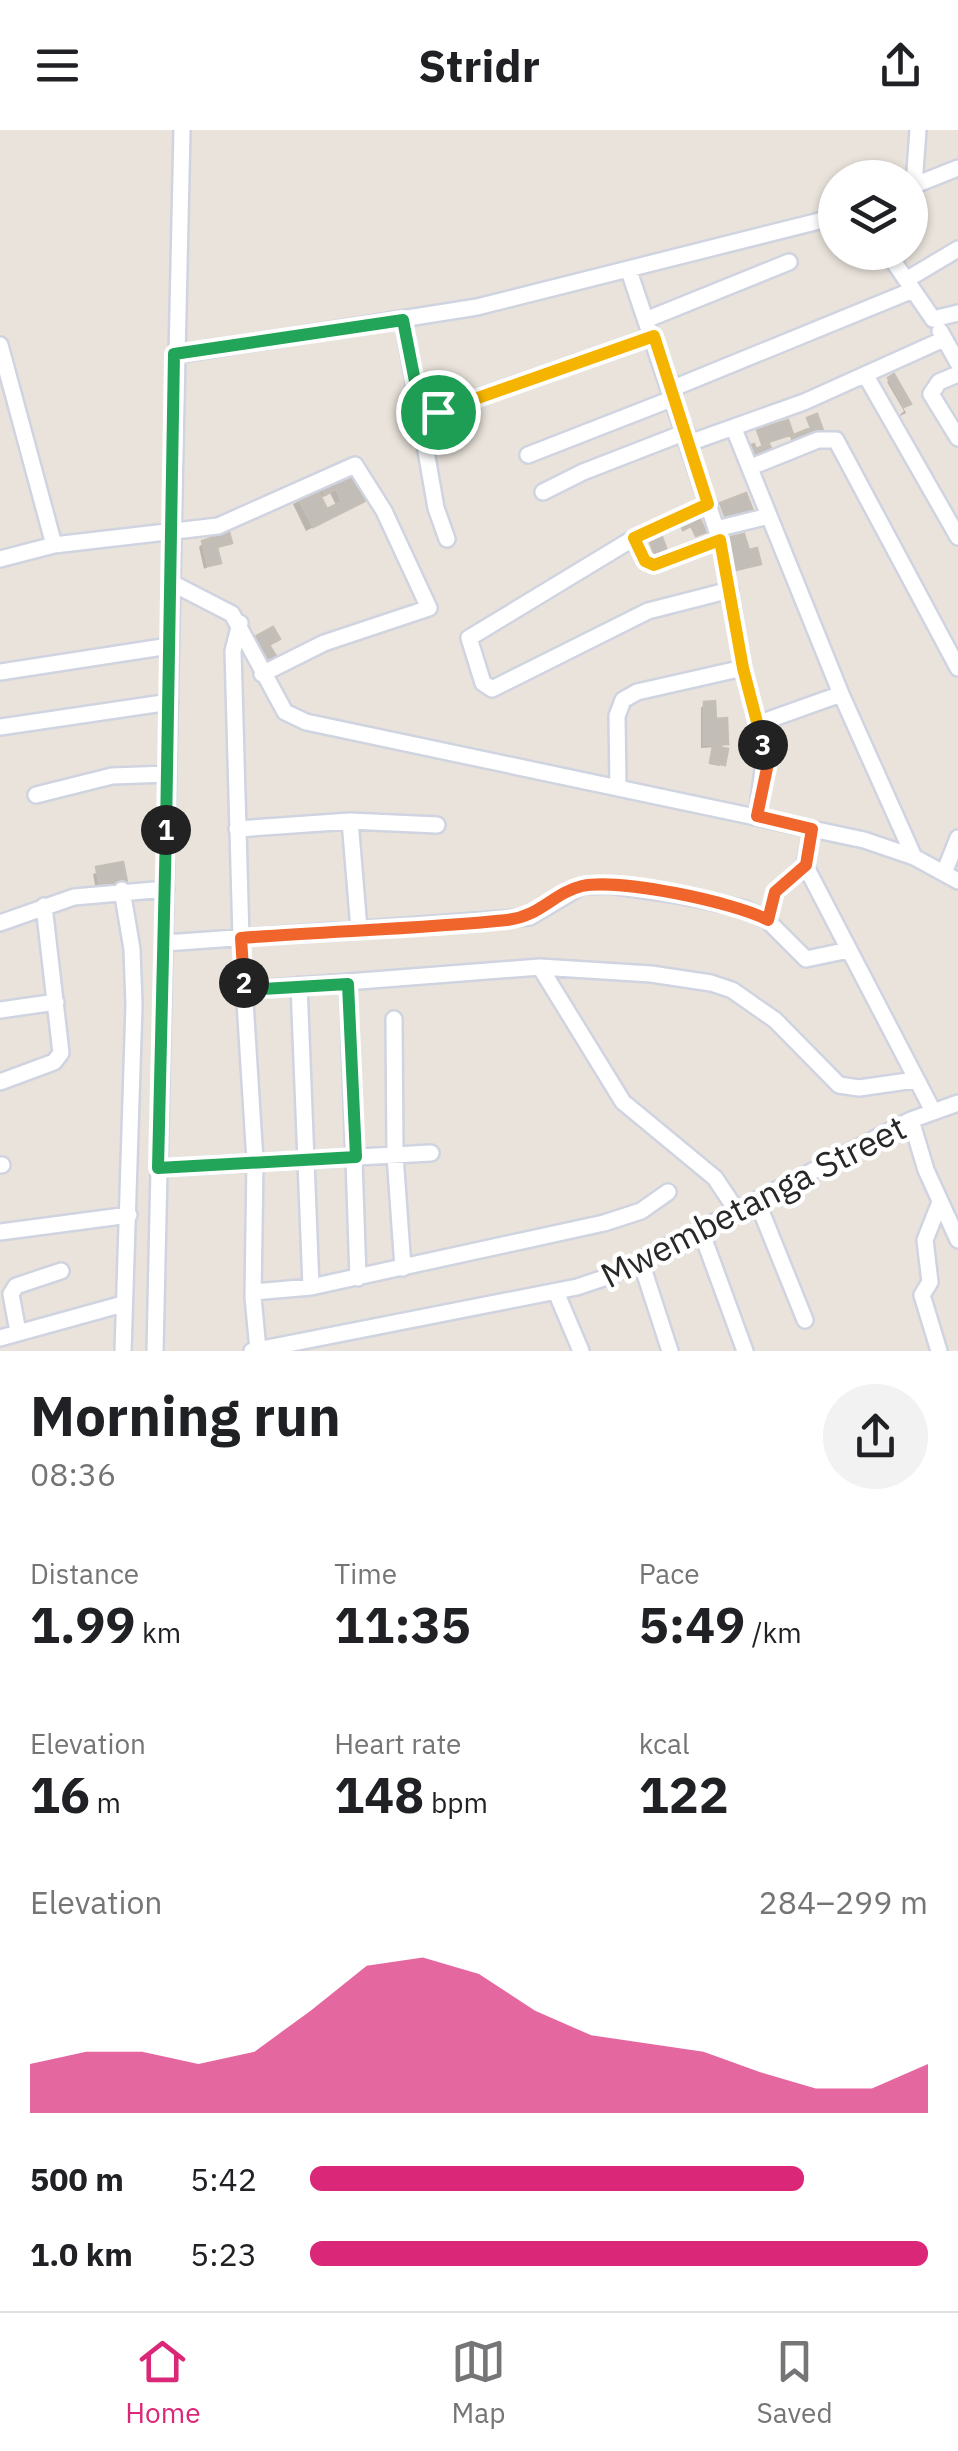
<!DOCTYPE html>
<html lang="en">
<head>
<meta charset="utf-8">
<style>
	:root { --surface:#fff; --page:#f2f2f2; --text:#202124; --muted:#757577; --line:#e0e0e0; --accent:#db2777 }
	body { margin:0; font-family:"IBM Plex Sans",sans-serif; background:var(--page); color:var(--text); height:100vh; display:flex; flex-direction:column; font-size:38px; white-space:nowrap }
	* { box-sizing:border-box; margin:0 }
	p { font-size:32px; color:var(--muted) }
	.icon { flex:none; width:55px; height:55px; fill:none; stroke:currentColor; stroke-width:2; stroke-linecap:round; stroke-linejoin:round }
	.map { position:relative; height:1221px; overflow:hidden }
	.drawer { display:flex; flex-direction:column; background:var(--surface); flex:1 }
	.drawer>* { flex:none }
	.fabs { position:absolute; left:818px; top:30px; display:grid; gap:20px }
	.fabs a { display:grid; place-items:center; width:110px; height:110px; border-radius:50%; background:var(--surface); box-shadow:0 2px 8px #0004; font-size:50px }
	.pin { position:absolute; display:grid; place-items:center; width:85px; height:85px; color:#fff; margin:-42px; border:5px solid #fff; border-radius:50%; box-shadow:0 2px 10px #0007 }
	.km { position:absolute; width:50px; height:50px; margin:-25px; border-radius:50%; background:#222; color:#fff; font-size:28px; line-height:50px; text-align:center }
	.round { display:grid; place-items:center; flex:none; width:105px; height:105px; border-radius:52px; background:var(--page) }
	.overview { display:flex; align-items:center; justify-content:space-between; height:170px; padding:0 30px }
	h1 { font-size:55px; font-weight:800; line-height:75px }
	.metrics { display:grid; grid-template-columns:repeat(3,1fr); gap:15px; height:170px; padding:10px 30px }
	.metrics div { display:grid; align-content:center }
	.metrics b { font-size:50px; font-weight:800 }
	.metrics small { font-size:28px; font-weight:400 }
	.metrics p { font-size:28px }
	.chart { height:280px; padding:20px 30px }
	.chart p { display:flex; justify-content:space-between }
	.chart svg { width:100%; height:180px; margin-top:10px; fill:var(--accent); opacity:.7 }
	ul { padding:0 30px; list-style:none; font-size:32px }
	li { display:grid; grid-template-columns:160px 120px 1fr; align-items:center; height:75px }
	li i { height:25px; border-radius:12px; background:var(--accent) }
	header { display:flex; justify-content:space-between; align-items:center; height:130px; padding:0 30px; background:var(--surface); font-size:45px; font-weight:800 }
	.tabs { display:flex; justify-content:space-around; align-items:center; height:140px; border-top:2px solid var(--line); background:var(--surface); font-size:28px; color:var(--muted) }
	.tabs a { display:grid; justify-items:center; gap:5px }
	.tabs .selected { color:var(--accent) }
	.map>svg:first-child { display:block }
</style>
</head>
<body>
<header><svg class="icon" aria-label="menu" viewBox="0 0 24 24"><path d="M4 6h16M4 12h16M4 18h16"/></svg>Stridr<svg class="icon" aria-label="share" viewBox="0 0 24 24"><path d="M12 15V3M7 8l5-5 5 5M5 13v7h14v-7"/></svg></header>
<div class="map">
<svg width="958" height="1221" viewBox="0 0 958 1221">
	<rect width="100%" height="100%" fill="#e9e3db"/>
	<path fill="#0003" fill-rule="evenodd" d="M893,248L908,273L903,277L906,283L898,287L904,281L887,252Z
		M355,342L368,368L306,401L293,374ZM330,363L337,377L326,383L319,369Z
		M212,405L229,413L215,419L218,432L204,439L199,417Z
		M728,411L747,423L758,433L732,442L724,415Z
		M705,574L725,613L718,620L720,636L709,634L716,617L701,618V578Z
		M121,735L120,755L96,760L93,744Z"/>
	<path fill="#c2bdb7" stroke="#c4beb5" stroke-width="2.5" d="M894,244L911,274L904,277L888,248Z
		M817,284L824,303L794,315L791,306L811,298L807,288Z
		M788,290L793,304L762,314L757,300Z
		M754,314L756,319L769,314L773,322L753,330L748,316Z
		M356,339L371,368L313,397L297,366L316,357L327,379L342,372L336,359L325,365L320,355Z
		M746,363L753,381L727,391L720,373Z
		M697,383L706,402L696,406L691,396L683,400L679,392Z
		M228,398L232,413L217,417L221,433L208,436L202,411L212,408L211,403Z
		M660,402L669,426L657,431L648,407Z
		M744,404L749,420L757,418L761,434L736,440L727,408Z
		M273,497L280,509L269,515L279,531L270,537L253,508Z
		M715,571L716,589L727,588L728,614L704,615V572Z
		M713,616L728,619L725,635L710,632Z
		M123,732L127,752L100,757L96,737Z"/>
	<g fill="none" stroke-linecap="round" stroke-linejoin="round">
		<defs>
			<path id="minor" d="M914,55L918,0
				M910,57L958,38
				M887,122L933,189L958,183
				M629,141L720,410L743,538L765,624L757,686
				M906,150L958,119
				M648,189L789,132
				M403,190L436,378L447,409
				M940,201L958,233
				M0,215L54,415
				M175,225L477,177L835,87
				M958,244L939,252L931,264L958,308
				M866,246L958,407
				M671,259L913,160
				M422,287L654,206
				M734,299L841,564L914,727
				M689,313L804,272L944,209
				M528,325L674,268
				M751,337L818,310H836L958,538
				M543,362L583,342L686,302
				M709,374L634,408L469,508L483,553L492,559L648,481L730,460
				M716,399L769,386
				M634,408L645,431L654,435L720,410
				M0,429L54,415L218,396L355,335L384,381L429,478L324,513L262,544
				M170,452L232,484L285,582L306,592L864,710L914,727L958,751
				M240,493L233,521L241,808L255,1031L253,1167L258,1220
				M0,542L169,516
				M757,594L841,564
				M0,597L170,572
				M618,657L617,586L623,570L637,562L743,538
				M36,665L112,646L168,644
				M350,691L359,799
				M237,699L350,691L437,695
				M812,699L805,735L933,981
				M944,743L958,708
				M122,760L132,819L134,875L123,1221
				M767,790L775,763L805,735
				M0,793L74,767L166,759
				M165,813L530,787L582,756L609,755L678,765L746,779L767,790L806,829L849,820
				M540,837L623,972L715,1048L737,1081
				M348,854L358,1148
				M299,855L311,1157
				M244,860L540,837L651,844L711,853L732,860L775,890L839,955L859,958L915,950
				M0,880L56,872
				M394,889L395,1025L403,1138
				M0,952L54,932L61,923L44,776
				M911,990L926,1040L958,1110
				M0,1035H2
				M158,1038L431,1023
				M757,1071L805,1190
				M701,1101L745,1221
				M0,1102L129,1085
				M641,1132L670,1221
				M253,1162L311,1157L604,1093L641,1081L668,1062
				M556,1162L581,1221
				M18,1202L11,1164L16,1156L61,1141
				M0,1208L123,1174
				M155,1221L182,0
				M252,1221L577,1157L610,1146L911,990L958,973
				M939,1221L922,1165L930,1152L925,1110L940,1072"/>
		</defs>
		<use href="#minor" stroke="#d0d4e0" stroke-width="20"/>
		<use href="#minor" stroke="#fff" stroke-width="15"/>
	</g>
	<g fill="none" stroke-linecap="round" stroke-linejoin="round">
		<defs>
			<path id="split-1" d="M166,700L174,224L403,190L422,287L438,282"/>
			<path id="split-2" d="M166,700L158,1038L356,1027L348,854L244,860V853"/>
			<path id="split-3" d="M244,853L241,808C329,801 419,799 507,790C541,786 553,763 582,756C619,748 734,772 768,790L775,762L806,735L812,699L757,686L767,638L763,615"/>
			<path id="split-4" d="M438,282L654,206L708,374L634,408L645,431L654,435L720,410L743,538L763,615"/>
		</defs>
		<use href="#split-1" stroke="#fff" stroke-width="20"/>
		<use href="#split-2" stroke="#fff" stroke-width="20"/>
		<use href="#split-3" stroke="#fff" stroke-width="20"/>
		<use href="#split-4" stroke="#fff" stroke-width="20"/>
		<use href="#split-1" stroke="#22a559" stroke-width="12"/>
		<use href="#split-2" stroke="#22a559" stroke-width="12"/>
		<use href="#split-3" stroke="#f0652b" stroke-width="12"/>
		<use href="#split-4" stroke="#f5b400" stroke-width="12"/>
	</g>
	<g text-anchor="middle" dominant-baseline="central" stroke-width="9" stroke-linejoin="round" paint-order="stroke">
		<g font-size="35" fill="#282828" stroke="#fff">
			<text transform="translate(753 1071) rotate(-27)">Mwembetanga Street</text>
		</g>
	</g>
</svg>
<div class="fabs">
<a><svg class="icon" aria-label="layers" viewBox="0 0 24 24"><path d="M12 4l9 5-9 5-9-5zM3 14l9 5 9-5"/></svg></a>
</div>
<div class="pin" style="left:438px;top:282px;background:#1e9e55"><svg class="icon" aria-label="arrive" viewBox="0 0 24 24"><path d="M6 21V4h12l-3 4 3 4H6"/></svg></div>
<b class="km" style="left:166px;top:700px">1</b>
<b class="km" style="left:244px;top:853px">2</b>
<b class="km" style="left:763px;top:615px">3</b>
</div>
<section class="drawer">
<div class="overview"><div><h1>Morning run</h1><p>08:36</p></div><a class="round"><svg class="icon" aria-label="share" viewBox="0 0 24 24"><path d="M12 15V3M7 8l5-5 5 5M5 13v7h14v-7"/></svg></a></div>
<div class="metrics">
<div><p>Distance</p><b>1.99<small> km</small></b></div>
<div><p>Time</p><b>11:35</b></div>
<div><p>Pace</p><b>5:49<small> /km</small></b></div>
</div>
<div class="metrics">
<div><p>Elevation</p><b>16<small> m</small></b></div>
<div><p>Heart rate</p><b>148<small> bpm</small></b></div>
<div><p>kcal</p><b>122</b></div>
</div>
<div class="chart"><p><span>Elevation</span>284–299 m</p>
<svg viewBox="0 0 160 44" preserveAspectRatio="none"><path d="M0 44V32L10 29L20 29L30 32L40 29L50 19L60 8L70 6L80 10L90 19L100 25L110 27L120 29L130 34L140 38L150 38L160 32V44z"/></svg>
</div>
<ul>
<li><b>500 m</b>5:42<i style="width:80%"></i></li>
<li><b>1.0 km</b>5:23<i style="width:100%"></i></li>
</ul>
</section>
<nav class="tabs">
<a class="selected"><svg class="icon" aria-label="home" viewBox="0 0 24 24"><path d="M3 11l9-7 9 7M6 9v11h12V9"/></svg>Home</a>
<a><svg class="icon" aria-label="map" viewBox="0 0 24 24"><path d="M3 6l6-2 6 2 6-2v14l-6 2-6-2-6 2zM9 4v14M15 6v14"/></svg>Map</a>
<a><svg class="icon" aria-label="saved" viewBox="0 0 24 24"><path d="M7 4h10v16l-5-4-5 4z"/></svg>Saved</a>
</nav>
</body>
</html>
